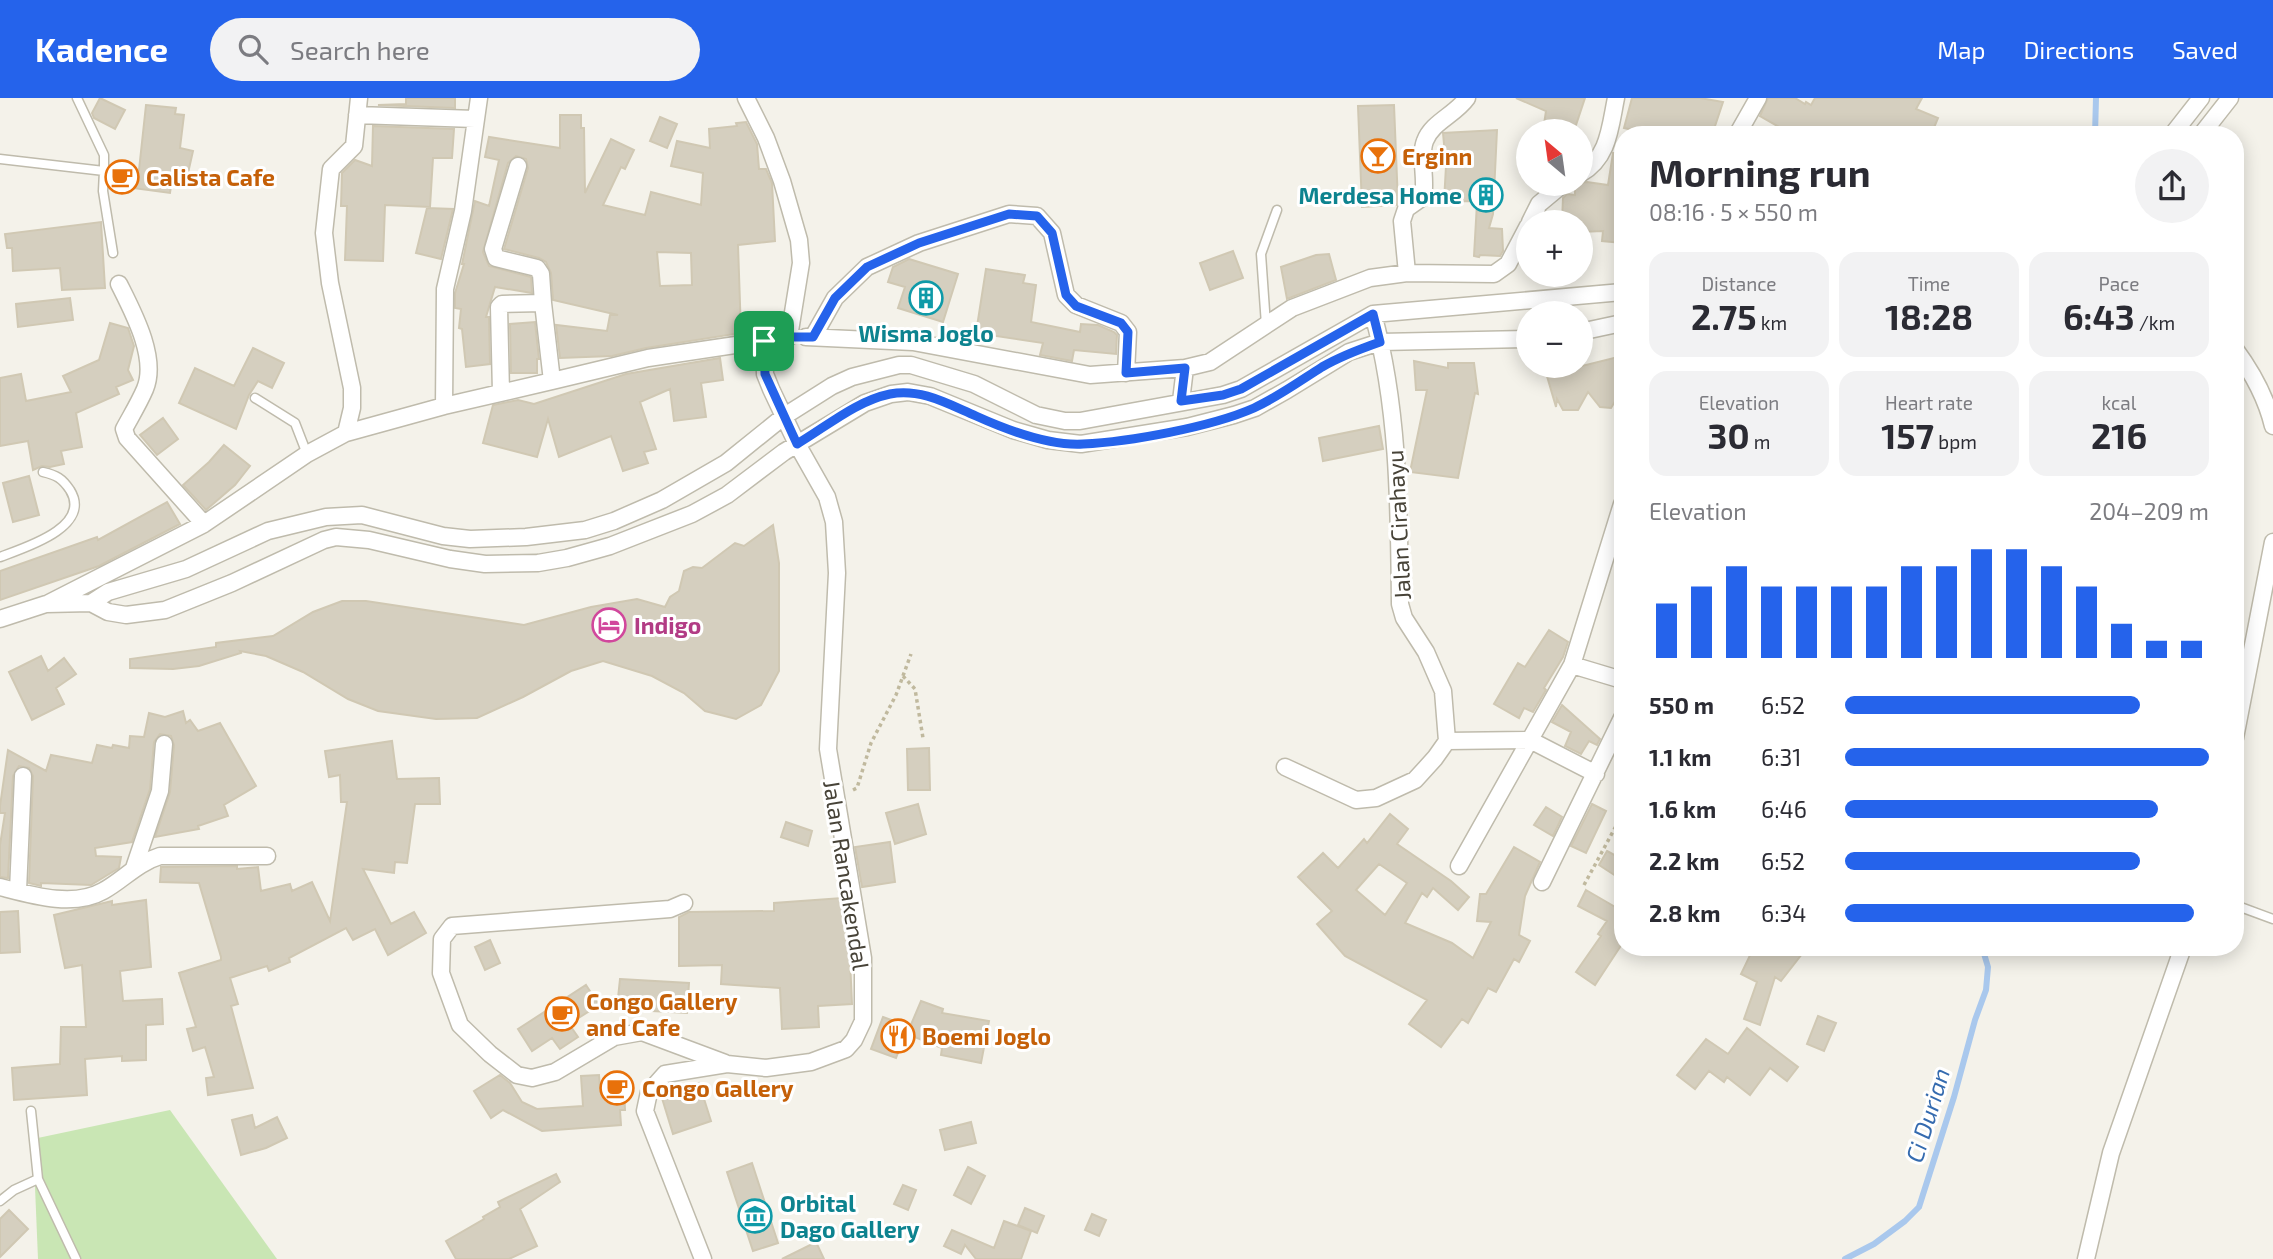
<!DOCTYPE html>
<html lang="en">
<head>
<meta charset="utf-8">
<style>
	:root { --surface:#fff; --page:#f2f2f3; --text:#2b2b33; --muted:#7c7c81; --accent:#2563eb }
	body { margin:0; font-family:"Exo 2",sans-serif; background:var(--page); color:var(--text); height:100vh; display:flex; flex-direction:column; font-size:26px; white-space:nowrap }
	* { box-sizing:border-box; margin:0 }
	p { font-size:23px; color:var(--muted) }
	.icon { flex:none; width:38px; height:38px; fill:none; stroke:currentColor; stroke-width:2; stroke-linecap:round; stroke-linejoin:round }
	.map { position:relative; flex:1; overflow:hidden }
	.side { position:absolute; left:1614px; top:28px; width:630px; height:830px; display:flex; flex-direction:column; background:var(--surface); border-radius:28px; box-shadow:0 4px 18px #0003 }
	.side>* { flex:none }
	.needle { width:46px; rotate:331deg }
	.tools { position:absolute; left:1516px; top:21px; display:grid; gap:14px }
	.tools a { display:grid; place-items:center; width:77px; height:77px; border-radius:50%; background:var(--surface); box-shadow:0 4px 18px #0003; font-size:35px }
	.pin { position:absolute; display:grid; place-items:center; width:60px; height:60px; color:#fff; margin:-30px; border-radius:14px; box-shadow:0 4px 10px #0006 }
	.round { display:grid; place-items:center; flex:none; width:74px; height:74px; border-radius:37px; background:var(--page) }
	.overview { display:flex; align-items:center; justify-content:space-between; height:119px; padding:0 35px }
	h1 { font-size:38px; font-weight:700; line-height:52px }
	.stats { display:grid; grid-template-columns:repeat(3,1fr); gap:10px; height:119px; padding:7px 35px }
	.stats div { display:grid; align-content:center; border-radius:18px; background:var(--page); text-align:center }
	.stats b { font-size:35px; font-weight:700 }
	.stats small { font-size:19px; font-weight:400 }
	.stats p { font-size:19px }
	.chart { height:196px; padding:14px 35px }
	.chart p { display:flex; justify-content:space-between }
	.chart svg { width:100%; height:126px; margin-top:7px; stroke:var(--accent); stroke-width:6 }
	ul { padding:0 35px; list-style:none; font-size:23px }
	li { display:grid; grid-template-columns:112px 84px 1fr; align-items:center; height:52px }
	li i { height:18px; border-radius:9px; background:var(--accent) }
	header { display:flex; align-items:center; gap:42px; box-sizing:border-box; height:98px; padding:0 35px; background:var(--accent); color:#fff }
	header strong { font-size:33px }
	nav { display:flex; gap:38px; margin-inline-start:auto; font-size:24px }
	.search { width:490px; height:63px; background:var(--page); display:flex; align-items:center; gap:18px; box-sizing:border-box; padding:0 24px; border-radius:38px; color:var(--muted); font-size:26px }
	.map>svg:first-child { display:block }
</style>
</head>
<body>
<header>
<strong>Kadence</strong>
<div class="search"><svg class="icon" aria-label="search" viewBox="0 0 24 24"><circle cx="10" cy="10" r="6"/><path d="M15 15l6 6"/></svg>Search here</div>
<nav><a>Map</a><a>Directions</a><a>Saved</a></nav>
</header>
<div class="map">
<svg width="2273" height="1161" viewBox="0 0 2273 1161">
	<rect width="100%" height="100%" fill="#f4f2ea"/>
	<path fill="#c9e6b4" d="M170,1012L277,1161H38L33,1041Z"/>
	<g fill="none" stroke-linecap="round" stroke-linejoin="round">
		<path stroke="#a9c8ed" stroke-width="6" d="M2095,37L2096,0
			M1845,1161L1874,1146L1905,1123L1919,1109L1954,999L1975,922L1986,892L1988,869L1982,849"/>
	</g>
	<path fill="#d5cfbf" stroke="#d0c8b3" stroke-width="2" fill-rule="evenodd" d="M100,0L125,12L115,31L94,20L92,15Z
		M406,0H455V10L378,7L406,6Z
		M1516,0H1585L1574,33H1543L1546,13Z
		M1632,0H1700L1723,4L1712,37H1640L1641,34L1624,30Z
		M1768,0H1795L1805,6L1806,4L1811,7L1815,0H1922L1916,11L1938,20L1931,37H1793L1760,18Z
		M146,7L176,10L175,16L184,17L180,50L193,53L186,84L172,81L170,95L110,87L111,68L139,72Z
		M1394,7L1398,105L1396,107L1362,109L1358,8Z
		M560,17H581V30H584L585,95L611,41L634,52L625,71L621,69L603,107L645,117L651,94L701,107L703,75L671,68L677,43L710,50L709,31L737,28L736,25L746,24L757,46L759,71H766L772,85L775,143L738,147L741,235L646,250L612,258L560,260L556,227L607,233L610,217H618L553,202L551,175L546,164L539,160L504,151L528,70L526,61L516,58L508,65L483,154L489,168L531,179L532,195L495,189L486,219H489L490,266L466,269L462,231L459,230L461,211L455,210V195L464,166H462L475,103L489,108L499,62L485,59L489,39L560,50ZM657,154L691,155L692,187L660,188Z
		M660,19L677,26L667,50L650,43Z
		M373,28L454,31L452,60H433L430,109L385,107L383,163L345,162L347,108H341L342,75L355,62L372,68Z
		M1497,32L1493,116L1489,130L1502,131L1503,153L1500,158L1480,157L1479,159L1474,158L1477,105H1473V103L1444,104L1446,68L1443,35Z
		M1613,55H1622V145L1602,143L1603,133L1580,134V124H1562L1563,100L1567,96L1575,97V86L1587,84L1608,87Z
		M427,110L453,111L441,161L416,155Z
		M101,124L105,190L62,192L60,170L13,173L12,150H7L5,136Z
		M1233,153L1243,180L1210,192L1200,165Z
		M1329,156L1336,182L1287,201L1281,169L1316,157Z
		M909,161L958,176L943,224L898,210L905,189L888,184L893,169Z
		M986,171L1025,177L1023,185L1036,187L1031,224L1080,234L1081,226L1098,227L1114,234L1117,237L1116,256L1074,252L1072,263L1040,257L1043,245L976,235Z
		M70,200L73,222L18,229L16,206Z
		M535,224L539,261H537V275H511L510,226Z
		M110,225L128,230L134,248L128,272L133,282L116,289L119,296L76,315L82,349L61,353L64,366L50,369L42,368L33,372L28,343L0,348V280L21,276L26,303L71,294L63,278L99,262Z
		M253,250L284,265L272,290L258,283L249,297L236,331L179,305L195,270L234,288Z
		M1622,258V292L1611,310L1600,309L1588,294L1578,312H1563L1557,301L1556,309L1544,268H1563L1562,273Z
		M720,260L723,282L701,285L706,319L674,323L670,291L640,304L656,351L644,354L648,365L623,373L611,338L559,359L548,321L537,359L483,345L493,307L518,302L534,306L626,276Z
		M1414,263L1448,270V265H1474L1478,296L1475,295L1458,380L1410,374L1427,292H1416Z
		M163,320L178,341L157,357L140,337Z
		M1379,328L1383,351L1323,363L1319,340Z
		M224,347L250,368L235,387L206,412L183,387L209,364Z
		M29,378L39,417L13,424L3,385Z
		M167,404L180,426L99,468L0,502V473L97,439L98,442Z
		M773,427L779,465V573L761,607L736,621L705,613L684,595L652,578L603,563L571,573L523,599L477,620L436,621L378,613L348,601L303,574L266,558L240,553L241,555L199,568L173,571L130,570V561L216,549V545L273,538L313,514L342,503H366L524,527L591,509L637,501L665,509L670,499L679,493L684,473L693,469L702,470L735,445L744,448Z
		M1549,532L1568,544L1563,559L1544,590L1546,592L1533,614L1524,610L1519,620L1494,606L1518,565L1525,569Z
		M41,558L48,573L64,560L76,576L56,590L64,606L32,622L9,574Z
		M1562,607L1600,641L1597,647L1589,643L1581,656L1565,648L1571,634L1552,624Z
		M183,613L186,625L190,622L198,633L220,625L256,688L224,707L228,718L198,728L199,731L155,739L170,694L174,647L171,638L160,636L154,644L150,691L132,744L95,750L96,758L121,759L119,770L91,787L41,785V788L29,785L33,678L29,670L19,668L13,678L8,780L0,779V747L5,715H0V708L8,652L46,673L51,657L92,665L97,647L112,650L113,647L129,650L130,638L144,639L149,615L165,619Z
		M392,643L397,681L439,680L440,706H415L407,765L395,764L394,775L363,771L391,826L414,814L426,835L388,857L375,831L353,842L346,830L289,860L290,864L269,873L267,868L230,880L238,906L231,908L253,990L208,997L206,980L214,979L205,949L193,953L187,931L196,929L179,875L221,862V859L199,785L160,784L161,769L237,768V771L258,769L261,793L290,786L292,793L312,784L330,823L347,704H341L340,677L329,679L325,653Z
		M929,650L930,692H908L907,651Z
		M918,706L926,736L895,746L886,715Z
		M1592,706L1606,713L1586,755L1571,748Z
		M1546,709L1562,719L1553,738L1534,727Z
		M1390,716L1408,731L1397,746L1451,783L1469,799L1458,812L1433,790L1427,799L1422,795L1405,825L1452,845L1473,860L1491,824L1477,823L1480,796H1486L1514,749L1540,764L1525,798L1519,837L1530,843L1519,864L1514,861L1496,894L1488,890L1468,925L1462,921L1441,949L1409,926L1427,902L1345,858L1317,826L1332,813L1298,779L1323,755L1338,770L1364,741L1367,745ZM1379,766L1407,785L1385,817L1356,792Z
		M786,724L812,733L808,748L781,739Z
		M890,744L895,784L862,789L855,749Z
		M1607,753L1622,761V782L1599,767Z
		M1586,792L1617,810L1622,803V846L1595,887L1576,874L1601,838L1598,836L1607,823L1578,808Z
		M842,800L849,840L852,906L818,908L819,929L782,931L780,890L721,886L722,867L679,868V819L689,814L774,813V805Z
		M146,802L151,869L120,873L123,903L162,901L163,926L146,927V962L122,963V958L85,961L87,997L14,1002L12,970L60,966L61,929H86L82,867L65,870L54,817L112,803V807Z
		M18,813L20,854L0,855V814Z
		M490,842L500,865L485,872L475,849Z
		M1754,849H1792L1802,856L1781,883L1775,879L1760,927L1744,921L1757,884L1741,876Z
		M620,881L689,885L687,915L635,912L636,901L618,900Z
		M586,887L599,907L569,926L578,939L560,951L552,940L532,953L518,931Z
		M921,903L943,911L942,915L989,923L981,965L941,957L942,950L907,936Z
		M1818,918L1836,925L1824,953L1807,946Z
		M883,919L908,928L896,960L871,951Z
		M1747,930L1798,969L1787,983L1770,970L1750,997L1727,979L1724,984L1709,973L1695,991L1677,977L1706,941L1728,956Z
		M500,977L510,985L522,1004L537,1011L583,1008L581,978L599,977L600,990L624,988L625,1012H620L621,1027L542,1033L503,1012L491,1020L474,993Z
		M699,985L711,1023L673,1036L661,997Z
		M252,1017L255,1030L277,1019L287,1040L266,1050L241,1057L232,1022Z
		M971,1024L976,1045L945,1052L940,1032Z
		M752,1065L778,1145L753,1153L727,1074Z
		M968,1069L985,1078L971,1106L954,1097Z
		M556,1076L560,1084L520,1111L537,1148L509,1161H456L446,1143L484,1121L483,1119L500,1109L498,1104Z
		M903,1087L916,1092L908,1112L894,1106Z
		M1025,1110L1044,1118L1037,1135L1018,1127Z
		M9,1112L28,1131L0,1159V1121Z
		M1092,1116L1106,1122L1099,1138L1085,1132Z
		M1004,1123L1031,1133L1021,1161H976L965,1147L961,1156L944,1148L952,1132L994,1150Z
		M816,1144L824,1161H782Z"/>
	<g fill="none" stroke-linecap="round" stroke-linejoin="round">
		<defs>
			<path id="lane" d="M0,61L104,73V57L77,0
				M104,73L103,93L113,155
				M1266,227L1261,156L1277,112
				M255,300L295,325L307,356
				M0,459C24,450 93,429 70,392C62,380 56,377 43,374
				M2235,807L2273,821
				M38,1081L76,1161
				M0,1103L14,1092L38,1081L31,1013"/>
			<path id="street" d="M357,17L475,21
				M1737,37L1758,0
				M2172,37L2201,0
				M2201,37L2230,0
				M1580,76C1609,60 1610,29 1616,0
				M1530,124L1539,106L1563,86
				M1407,175L1402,123L1406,111L1423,99C1427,82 1419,58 1425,43C1432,24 1455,17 1467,0
				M119,186C133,214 158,260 145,291C139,305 131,318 124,331L127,340L204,426
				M1580,234L1622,225
				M806,239L913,244L1090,277L1185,270
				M813,239L835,200L867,169L919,145L1009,116L1037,118L1052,135L1066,197L1076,207L1121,225L1128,234L1126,275
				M2235,251C2252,274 2266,299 2273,328
				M552,283L648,260L789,239L801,165L799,142L782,83L766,40L746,0
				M501,295L499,209L502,206L543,205L541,176L537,170L496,160L493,151L518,68
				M1181,303L1185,270L1210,264L1292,210L1370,180L1407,175L1494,176L1508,166L1528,128
				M444,308L552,283L543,205
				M346,335L444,308L445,191L463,113L479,0
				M49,505L204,426L307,356L346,335L352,310V290L330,185L324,135L331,71L354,48L359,0
				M91,505L108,494L186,471L268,433L326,419L362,417L443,438L470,441L526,439L585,432L614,423L662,402L726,365L783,319L832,288L852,279L899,267H911L974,286L1036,317L1065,323H1080L1223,297L1241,291L1373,216L1622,194
				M0,521L46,506L91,505L108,514L126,517L165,512L232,485L324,442L336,439L369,442L450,461L485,466L538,465L567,460L610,448L692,416L727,397L784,354L865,305L891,296L908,294L930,298L1013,332L1048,342L1081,346L1187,329L1234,317L1255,310L1287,292L1349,254L1380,244L1528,241
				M1572,567L1622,582
				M2235,640L2273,444
				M1447,643L1530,642L1596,676
				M1285,669L1356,702L1376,700L1415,682L1435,660L1447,643L1443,593L1426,554L1404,520L1400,506C1399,410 1399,310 1373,216
				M1459,768L1572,567L1622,406
				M134,770L160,693L164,646
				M1542,784L1622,620
				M0,789C31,797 73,810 103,793C123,782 137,765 160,758H267
				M18,793L23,678
				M684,805L670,811L452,828L442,841L441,875L460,927L490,956L517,977L532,980L555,974L614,939L642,934L725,965
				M703,1161L645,1013L649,994L665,976L727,966L766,970L811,964L846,951L854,942L863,923V860L828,651L837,475L834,424L827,399L797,346L771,291L765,276L764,243
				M2086,1161L2111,1055L2183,849"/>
		</defs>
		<use href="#lane" stroke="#bfbbac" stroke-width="11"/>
		<use href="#street" stroke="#bfbbac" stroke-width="19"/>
		<path stroke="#c0b99e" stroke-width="3.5" stroke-dasharray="3.5 3.5" stroke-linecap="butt" d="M903,578L915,591L923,640
			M853,692L857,690L871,645L896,597L911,556
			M1584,787L1622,717"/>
		<use href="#lane" stroke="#fff" stroke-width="8"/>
		<use href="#street" stroke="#fff" stroke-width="16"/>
	</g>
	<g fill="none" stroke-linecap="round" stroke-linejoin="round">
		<defs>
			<path id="route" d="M1009,116L1037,118L1052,135L1066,197L1076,208L1121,225L1128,234L1126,275L1185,270L1181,303L1223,297L1241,291L1373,216L1380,244C1360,251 1341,258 1322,269C1300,283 1278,299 1254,310C1211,329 1129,344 1083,346C1048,348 1007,332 976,318C948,306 921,290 890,296C856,303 826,329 797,346L765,276L764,243L789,239H813L835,200L867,169L919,145Z"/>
		</defs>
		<use href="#route" stroke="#fff" stroke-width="14"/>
		<use href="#route" stroke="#2563eb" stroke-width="9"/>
	</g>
	<defs>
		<symbol id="bar-ring" viewBox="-11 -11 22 22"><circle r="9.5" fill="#fff" stroke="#e8710a" stroke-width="1.5"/><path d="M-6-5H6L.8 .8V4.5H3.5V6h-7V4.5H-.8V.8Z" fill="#e8710a"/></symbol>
		<symbol id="cafe-ring" viewBox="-11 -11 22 22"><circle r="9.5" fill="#fff" stroke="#e8710a" stroke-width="1.5"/><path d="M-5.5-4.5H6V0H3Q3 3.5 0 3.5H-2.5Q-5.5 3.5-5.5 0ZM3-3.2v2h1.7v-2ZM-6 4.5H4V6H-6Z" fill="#e8710a"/></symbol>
		<symbol id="building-ring" viewBox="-11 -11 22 22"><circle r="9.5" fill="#fff" stroke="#0f9aa8" stroke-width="1.5"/><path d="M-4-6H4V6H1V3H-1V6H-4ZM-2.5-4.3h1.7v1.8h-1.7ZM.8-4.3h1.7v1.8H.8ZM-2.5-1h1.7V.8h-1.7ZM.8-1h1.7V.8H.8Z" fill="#0f9aa8"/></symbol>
		<symbol id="hotel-ring" viewBox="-11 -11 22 22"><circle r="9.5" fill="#fff" stroke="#d1479c" stroke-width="1.5"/><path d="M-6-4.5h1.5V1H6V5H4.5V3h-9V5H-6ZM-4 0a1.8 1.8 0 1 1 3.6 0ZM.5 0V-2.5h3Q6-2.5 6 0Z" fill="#d1479c"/></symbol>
		<symbol id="restaurant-ring" viewBox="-11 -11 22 22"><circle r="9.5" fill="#fff" stroke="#e8710a" stroke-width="1.5"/><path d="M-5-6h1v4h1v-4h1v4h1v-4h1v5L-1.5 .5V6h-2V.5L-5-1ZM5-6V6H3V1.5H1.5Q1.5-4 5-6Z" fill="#e8710a"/></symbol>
		<symbol id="museum-ring" viewBox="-11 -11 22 22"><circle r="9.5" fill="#fff" stroke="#0f9aa8" stroke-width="1.5"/><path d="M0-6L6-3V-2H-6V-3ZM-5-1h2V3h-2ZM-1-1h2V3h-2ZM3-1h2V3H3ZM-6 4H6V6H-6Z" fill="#0f9aa8"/></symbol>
	</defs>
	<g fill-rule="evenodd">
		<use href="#bar-ring" x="1359" y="39" width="38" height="38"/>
		<use href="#cafe-ring" x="103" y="60" width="38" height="38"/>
		<use href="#building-ring" x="1467" y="78" width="38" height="38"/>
		<use href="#building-ring" x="907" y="181" width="38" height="38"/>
		<use href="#hotel-ring" x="590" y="508" width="38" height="38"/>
		<use href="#cafe-ring" x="543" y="897" width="38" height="38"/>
		<use href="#restaurant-ring" x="879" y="919" width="38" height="38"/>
		<use href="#cafe-ring" x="598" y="971" width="38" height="38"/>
		<use href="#museum-ring" x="736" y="1099" width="38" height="38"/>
	</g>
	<g text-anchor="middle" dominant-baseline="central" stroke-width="6" stroke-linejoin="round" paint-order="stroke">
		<g font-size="23" font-weight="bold" fill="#c56008" stroke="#fff" text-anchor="start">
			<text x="1402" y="58">Erginn</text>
			<text x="146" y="79">Calista Cafe</text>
			<text x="586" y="903">Congo Gallery<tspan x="586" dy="26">and Cafe</tspan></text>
			<text x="922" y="938">Boemi Joglo</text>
			<text x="642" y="990">Congo Gallery</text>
		</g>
		<g font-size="23" font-weight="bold" fill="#0d838f" stroke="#fff" text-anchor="end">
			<text x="1462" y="97">Merdesa Home</text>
			<text x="926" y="235" text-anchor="middle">Wisma Joglo</text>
			<text x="780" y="1105" text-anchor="start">Orbital<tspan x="780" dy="26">Dago Gallery</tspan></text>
		</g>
		<g font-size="23" fill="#474338" stroke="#fff">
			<text transform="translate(1398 427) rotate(-93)">Jalan Cirahayu</text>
			<text transform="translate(847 777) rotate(81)">Jalan Rancakendal</text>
		</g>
		<g font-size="23" font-weight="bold" fill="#b23c85" stroke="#fff" text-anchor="start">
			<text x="634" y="527">Indigo</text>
		</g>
		<g font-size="24" font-style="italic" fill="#356baf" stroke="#fff">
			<text transform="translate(1927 1017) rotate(-73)">Ci Durian</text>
		</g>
	</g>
</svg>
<div class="tools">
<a><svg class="needle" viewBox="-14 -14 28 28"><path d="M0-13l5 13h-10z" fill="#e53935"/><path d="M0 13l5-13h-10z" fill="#7c7c81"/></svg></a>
<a>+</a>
<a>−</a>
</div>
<div class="pin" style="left:764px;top:243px;background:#1e9e55"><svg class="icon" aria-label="arrive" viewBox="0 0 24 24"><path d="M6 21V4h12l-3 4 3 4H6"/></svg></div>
<section class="side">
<div class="overview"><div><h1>Morning run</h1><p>08:16 · 5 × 550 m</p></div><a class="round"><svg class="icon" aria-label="share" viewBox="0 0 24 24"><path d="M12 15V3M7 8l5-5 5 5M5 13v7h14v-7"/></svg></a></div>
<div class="stats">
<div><p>Distance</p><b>2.75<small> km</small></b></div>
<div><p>Time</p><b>18:28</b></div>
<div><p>Pace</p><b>6:43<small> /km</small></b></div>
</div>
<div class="stats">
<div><p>Elevation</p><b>30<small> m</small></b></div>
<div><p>Heart rate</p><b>157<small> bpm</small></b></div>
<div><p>kcal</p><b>216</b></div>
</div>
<div class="chart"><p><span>Elevation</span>204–209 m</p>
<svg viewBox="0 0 160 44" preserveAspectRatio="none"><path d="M5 44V25M15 44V19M25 44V12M35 44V19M45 44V19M55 44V19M65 44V19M75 44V12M85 44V12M95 44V6M105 44V6M115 44V12M125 44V19M135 44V32M145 44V38M155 44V38"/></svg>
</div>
<ul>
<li><b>550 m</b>6:52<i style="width:81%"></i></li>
<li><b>1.1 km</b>6:31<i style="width:100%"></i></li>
<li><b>1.6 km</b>6:46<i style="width:86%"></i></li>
<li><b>2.2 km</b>6:52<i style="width:81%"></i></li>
<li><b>2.8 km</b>6:34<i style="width:96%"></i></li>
</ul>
</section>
</div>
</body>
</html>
